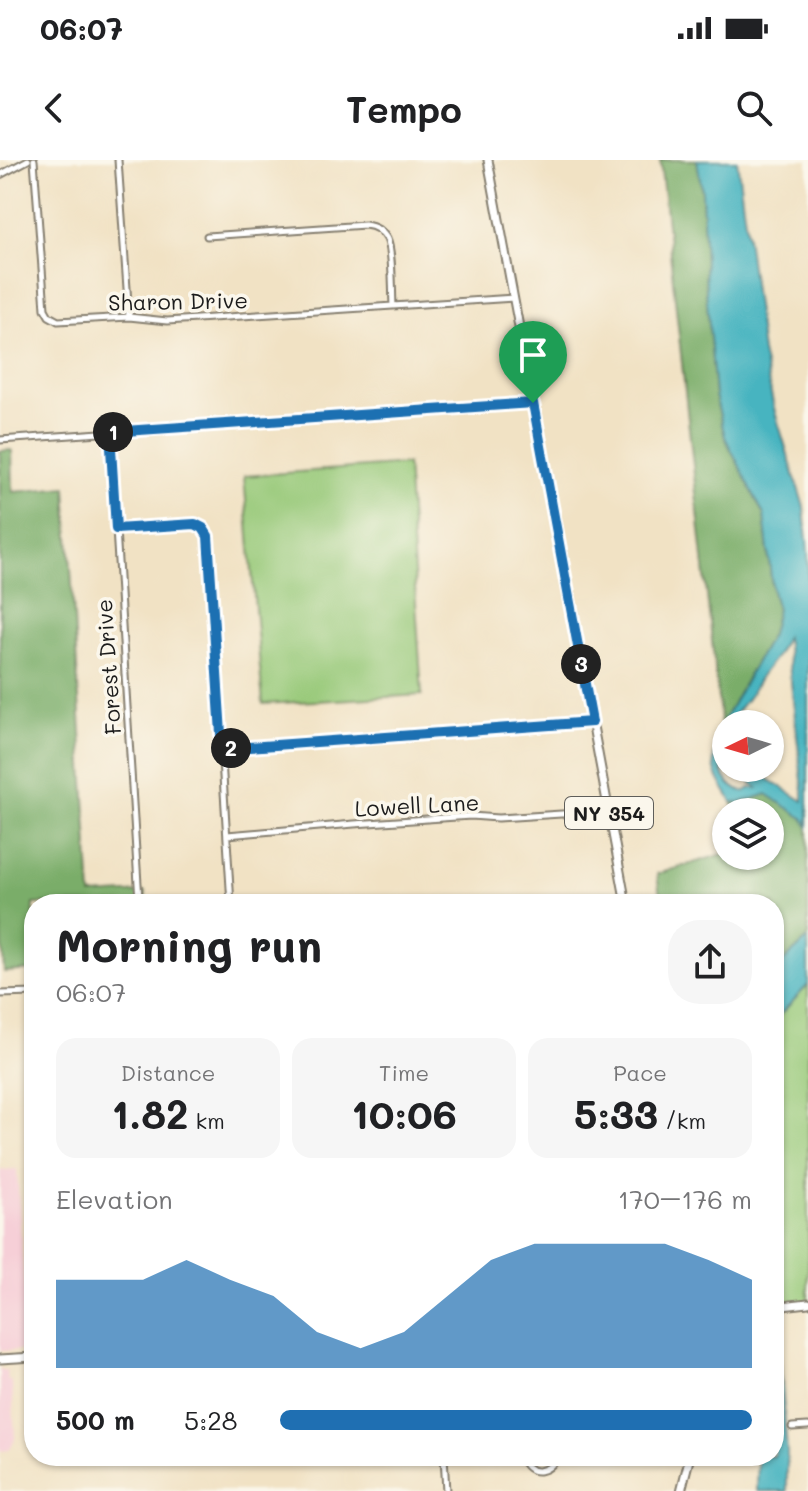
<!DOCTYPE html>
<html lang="en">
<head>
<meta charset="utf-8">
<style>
	:root { --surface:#fff; --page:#f6f6f6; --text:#202124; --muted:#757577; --accent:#1f6fb2 }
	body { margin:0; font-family:Mali,sans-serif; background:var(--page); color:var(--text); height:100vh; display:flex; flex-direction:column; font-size:30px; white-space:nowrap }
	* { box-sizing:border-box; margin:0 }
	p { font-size:26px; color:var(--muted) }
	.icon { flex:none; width:44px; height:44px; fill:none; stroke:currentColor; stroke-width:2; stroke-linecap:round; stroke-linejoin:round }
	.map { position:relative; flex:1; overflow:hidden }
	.panel { position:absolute; left:24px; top:734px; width:760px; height:572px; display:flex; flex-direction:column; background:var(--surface); border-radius:32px; box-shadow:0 2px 6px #0004 }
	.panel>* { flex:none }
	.needle { width:52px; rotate:265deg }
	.controls { position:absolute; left:712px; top:550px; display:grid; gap:16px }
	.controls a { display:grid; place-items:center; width:72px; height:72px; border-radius:50%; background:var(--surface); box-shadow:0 2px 6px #0004; font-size:40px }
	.pin { position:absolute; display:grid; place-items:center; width:68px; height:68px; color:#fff; margin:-82px -34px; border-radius:50% 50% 50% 0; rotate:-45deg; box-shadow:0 0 8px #0007 }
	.pin .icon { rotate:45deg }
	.km { position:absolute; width:40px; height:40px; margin:-20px; border-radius:50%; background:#222; color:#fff; font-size:22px; line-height:40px; text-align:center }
	.round { display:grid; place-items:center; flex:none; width:84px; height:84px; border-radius:32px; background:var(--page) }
	.head { display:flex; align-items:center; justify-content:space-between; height:136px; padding:0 32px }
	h1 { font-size:44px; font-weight:700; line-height:60px }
	.stats { display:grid; grid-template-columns:repeat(3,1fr); gap:12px; height:136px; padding:8px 32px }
	.stats div { display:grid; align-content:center; border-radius:20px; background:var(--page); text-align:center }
	.stats b { font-size:40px; font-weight:700 }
	.stats small { font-size:22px; font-weight:400 }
	.stats p { font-size:22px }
	.chart { height:224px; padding:16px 32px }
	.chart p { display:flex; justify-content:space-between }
	.chart svg { width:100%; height:144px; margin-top:8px; fill:var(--accent); opacity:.7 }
	ul { padding:0 32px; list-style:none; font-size:26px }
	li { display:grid; grid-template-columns:128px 96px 1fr; align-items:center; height:60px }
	li i { height:20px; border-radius:10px; background:var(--accent) }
	.status { display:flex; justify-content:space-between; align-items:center; height:56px; padding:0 40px; background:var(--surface); direction:ltr }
	.status svg { height:22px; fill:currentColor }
	header { display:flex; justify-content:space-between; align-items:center; height:104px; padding:0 32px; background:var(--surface); font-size:36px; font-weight:700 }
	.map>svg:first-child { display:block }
</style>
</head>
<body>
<div class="status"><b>06:07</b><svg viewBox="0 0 49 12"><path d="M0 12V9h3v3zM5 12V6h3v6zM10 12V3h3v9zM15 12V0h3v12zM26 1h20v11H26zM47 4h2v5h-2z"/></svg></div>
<header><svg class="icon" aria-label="back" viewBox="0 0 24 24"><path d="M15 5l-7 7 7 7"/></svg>Tempo<svg class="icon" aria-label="search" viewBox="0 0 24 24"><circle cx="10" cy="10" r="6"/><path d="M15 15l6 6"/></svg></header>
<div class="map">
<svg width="808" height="1331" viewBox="0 0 808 1331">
	<rect width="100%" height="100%" fill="#fbf7ec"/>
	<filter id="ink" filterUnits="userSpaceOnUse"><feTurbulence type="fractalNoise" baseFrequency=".0125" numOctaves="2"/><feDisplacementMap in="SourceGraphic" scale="16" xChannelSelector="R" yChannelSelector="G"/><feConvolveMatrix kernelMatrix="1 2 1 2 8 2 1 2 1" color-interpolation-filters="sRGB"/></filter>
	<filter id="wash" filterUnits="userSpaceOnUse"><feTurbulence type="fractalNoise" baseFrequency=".006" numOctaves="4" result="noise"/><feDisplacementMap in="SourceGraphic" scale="32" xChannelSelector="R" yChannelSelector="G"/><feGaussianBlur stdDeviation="1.8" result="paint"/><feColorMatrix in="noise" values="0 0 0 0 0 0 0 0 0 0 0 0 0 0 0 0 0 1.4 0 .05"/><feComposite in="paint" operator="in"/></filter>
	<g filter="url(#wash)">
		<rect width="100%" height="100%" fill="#f1e2c4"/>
		<path fill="#f6cfd7" d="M17,1009L28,1190L0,1191V1010Z
			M0,1210H7L8,1221H12L15,1279L9,1290L0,1291Z"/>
		<path fill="#98c979" stroke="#5a724a" stroke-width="2" d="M407,304L422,535L263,544L244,316Z
			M808,825V1142L776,1145L774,1123V861Z"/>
		<path fill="#7aad69" stroke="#4b6442" stroke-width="2" d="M660,0H697L702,31L706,130L715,235L725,277L764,355L773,435L777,449L771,475L721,565Z
			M12,290L13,332L66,327L91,735L145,732L146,744H34V810L4,812L0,737V291Z
			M767,634L804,658L808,667V779L774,810V744H661L657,714L726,693V696H770V652H736L732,642L740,643Z"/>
		<path fill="#46b4c0" stroke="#31686e" stroke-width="2" fill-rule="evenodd" d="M697,0H737L762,192L775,252L804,347L808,394V667L803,658L767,634L740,643L732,642C725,629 712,614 714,598C715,587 720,577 721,565L771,475L777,449L773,435L764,355L725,277L715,235L706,130L702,31ZM786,477L803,630V641L751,608H735L757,628H750L744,632C725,627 718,609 723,592L726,597V564H730L732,558L750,535L761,516L777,495Z
			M808,779V825L774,861V810Z
			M774,1123L787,1291V1331H757L758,1296H774Z"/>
	</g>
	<g filter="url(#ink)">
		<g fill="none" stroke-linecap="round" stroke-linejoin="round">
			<defs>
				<path id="minor" d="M34,0L45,149L49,156L58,161L129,157L167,161L514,138
					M118,0L129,157
					M0,15L28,0
					M207,76L365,65C374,66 382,70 387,79C393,91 392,130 393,146
					M110,272L139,740
					M0,280L533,243
					M116,369L195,364L203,368L208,376L231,744
					M222,589L592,562
					M227,675L354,664L471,656L498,658L608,651
					M0,834L34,833
					M792,1267L808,1266
					M444,1296L446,1331
					M521,1296C529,1318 548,1314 558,1296"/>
				<path id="secondary" d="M774,1147L808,1143
					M0,1199L34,1197"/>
				<path id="primary" d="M488,0L626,744
					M681,1331L690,1296"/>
			</defs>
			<use href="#minor" stroke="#867f70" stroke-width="9"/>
			<use href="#secondary" stroke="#867f70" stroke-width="11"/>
			<use href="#primary" stroke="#867f70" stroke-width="11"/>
			<use href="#minor" stroke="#fff" stroke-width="5"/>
			<use href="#secondary" stroke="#fff" stroke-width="7"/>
			<use href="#primary" stroke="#fff" stroke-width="7"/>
		</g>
	</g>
	<g fill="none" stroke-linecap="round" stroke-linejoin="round" filter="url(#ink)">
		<defs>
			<path id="route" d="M533,243L592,562L222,589L208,376L203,368L195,364L116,369L110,272Z"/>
		</defs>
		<use href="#route" stroke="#fff" stroke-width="16"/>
		<use href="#route" stroke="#1f6fb2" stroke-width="10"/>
	</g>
	<g text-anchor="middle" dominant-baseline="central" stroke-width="7" stroke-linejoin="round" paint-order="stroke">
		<rect fill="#fbf7ec" stroke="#5f5e5a" stroke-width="2" x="565" y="637" width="88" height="32" rx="6"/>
		<g font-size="20" font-weight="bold" fill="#1c1c1c">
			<text x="609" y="653">NY 354</text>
		</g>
		<g font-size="22" fill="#1c1c1c" stroke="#fbf7ec">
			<text transform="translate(178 141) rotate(-1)">Sharon Drive</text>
			<text transform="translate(108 507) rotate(-94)">Forest Drive</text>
			<text transform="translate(417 645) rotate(-3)">Lowell Lane</text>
		</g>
	</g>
</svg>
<div class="controls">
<a><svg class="needle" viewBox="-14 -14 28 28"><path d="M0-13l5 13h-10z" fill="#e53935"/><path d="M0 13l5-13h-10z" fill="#757577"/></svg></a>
<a><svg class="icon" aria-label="layers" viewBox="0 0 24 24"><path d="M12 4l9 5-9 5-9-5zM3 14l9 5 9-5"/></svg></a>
</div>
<div class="pin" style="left:533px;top:243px;background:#1e9e55"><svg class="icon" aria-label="arrive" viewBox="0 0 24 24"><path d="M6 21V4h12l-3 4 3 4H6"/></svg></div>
<b class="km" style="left:113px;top:272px">1</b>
<b class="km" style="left:231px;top:588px">2</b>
<b class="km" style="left:581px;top:504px">3</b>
<section class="panel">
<div class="head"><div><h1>Morning run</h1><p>06:07</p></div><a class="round"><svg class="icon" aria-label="share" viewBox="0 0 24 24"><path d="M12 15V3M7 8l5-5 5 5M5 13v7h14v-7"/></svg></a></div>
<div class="stats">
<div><p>Distance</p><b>1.82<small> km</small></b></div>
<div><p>Time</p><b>10:06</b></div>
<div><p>Pace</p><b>5:33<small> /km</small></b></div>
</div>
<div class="chart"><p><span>Elevation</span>170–176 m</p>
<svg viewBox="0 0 160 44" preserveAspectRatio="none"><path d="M0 44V17L10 17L20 17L30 11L40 17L50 22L60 33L70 38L80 33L90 22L100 11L110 6L120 6L130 6L140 6L150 11L160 17V44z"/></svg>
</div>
<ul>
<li><b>500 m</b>5:28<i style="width:100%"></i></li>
</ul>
</section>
</div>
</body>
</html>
